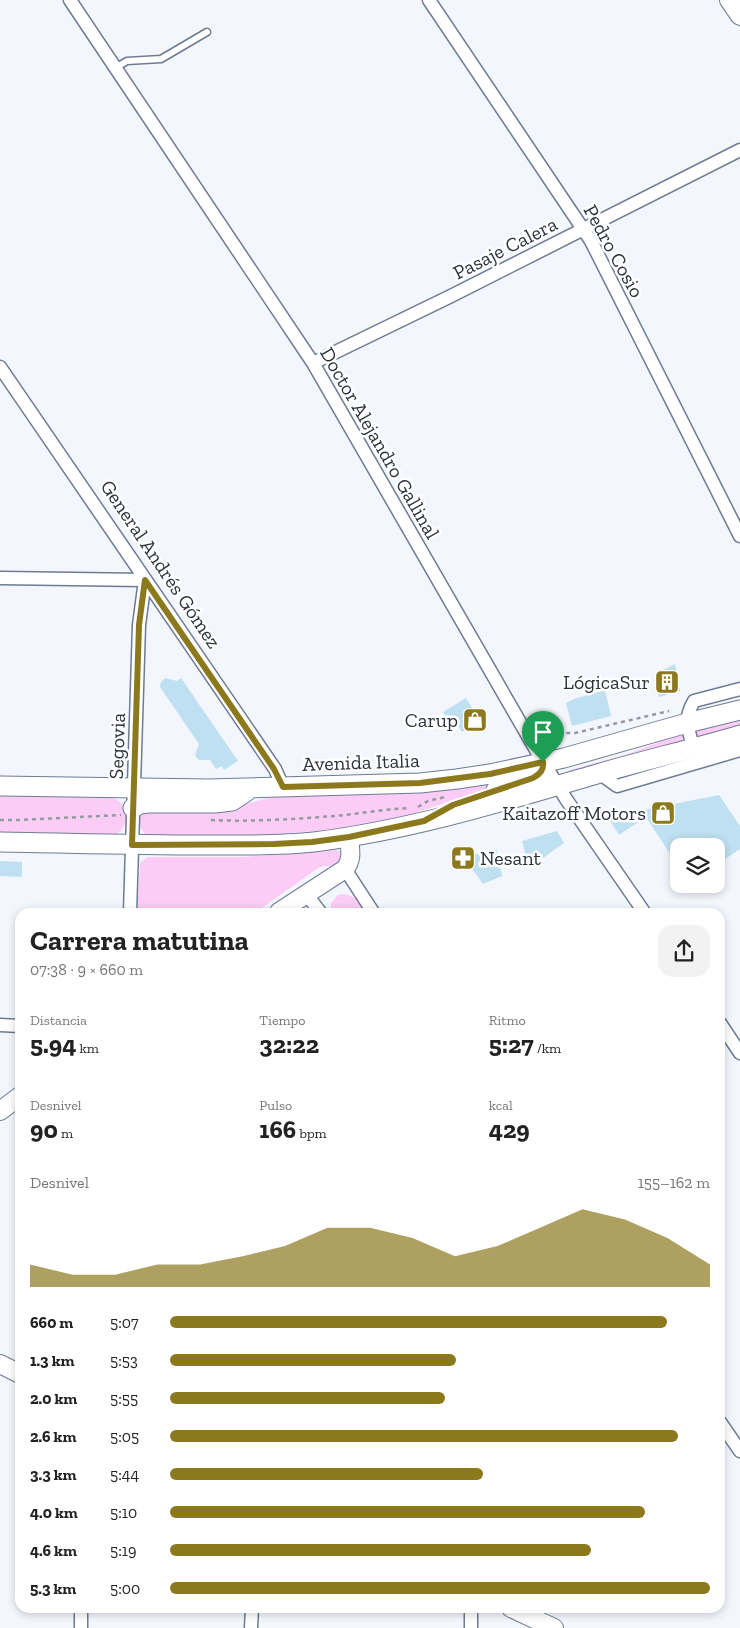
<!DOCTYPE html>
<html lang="es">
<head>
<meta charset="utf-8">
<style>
	:root { --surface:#fff; --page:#f2f2f2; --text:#222; --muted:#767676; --accent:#8c791e }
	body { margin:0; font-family:"Zilla Slab",serif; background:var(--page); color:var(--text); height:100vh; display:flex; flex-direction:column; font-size:19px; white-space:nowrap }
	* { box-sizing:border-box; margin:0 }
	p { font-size:16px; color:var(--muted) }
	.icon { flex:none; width:28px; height:28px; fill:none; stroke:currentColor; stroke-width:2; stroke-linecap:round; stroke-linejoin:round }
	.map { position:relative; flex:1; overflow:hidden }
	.drawer { position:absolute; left:15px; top:908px; width:710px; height:705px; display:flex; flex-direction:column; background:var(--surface); border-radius:15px; box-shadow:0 2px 8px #0003 }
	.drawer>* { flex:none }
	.fabs { position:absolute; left:670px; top:838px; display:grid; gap:10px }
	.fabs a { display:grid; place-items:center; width:55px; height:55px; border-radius:10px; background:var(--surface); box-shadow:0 2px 8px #0003; font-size:25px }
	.pin { position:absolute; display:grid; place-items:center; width:42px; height:42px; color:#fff; margin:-51px -21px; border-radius:50% 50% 50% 0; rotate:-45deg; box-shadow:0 0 5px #0007 }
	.pin .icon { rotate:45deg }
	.round { display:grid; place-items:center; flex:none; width:52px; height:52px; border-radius:15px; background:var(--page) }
	.summary { display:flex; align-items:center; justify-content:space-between; height:85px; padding:0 15px }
	h1 { font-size:28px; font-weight:800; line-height:38px }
	.figures { display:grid; grid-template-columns:repeat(3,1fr); gap:8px; height:85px; padding:5px 15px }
	.figures div { display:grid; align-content:center }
	.figures b { font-size:25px; font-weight:800 }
	.figures small { font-size:14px; font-weight:400 }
	.figures p { font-size:14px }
	.chart { height:140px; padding:10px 15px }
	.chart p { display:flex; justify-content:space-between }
	.chart svg { width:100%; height:90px; margin-top:5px; fill:var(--accent); opacity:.7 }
	ul { padding:0 15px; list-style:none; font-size:16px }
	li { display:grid; grid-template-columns:80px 60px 1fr; align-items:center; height:38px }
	li i { height:12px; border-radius:6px; background:var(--accent) }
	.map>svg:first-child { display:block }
</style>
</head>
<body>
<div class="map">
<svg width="740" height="1628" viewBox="0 0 740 1628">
	<rect width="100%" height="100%" fill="#f3f6fc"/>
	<path fill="#fbcdf6" d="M740,719V726L699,737L696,736L695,731Z
		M678,735H681L683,738L681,742L569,772L570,770L628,754Z
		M514,776L489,788L403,817L344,829L247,836H147C139,828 138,824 141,813L143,811L234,807L268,798Z
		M0,795L113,798C131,804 131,832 111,836L0,833Z
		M335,850L340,851L343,854L339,865L320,867L256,912H137L140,863L148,857H243Z
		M343,894C356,895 359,903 366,912H331V903L338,895Z"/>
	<path fill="#bfe0f1" d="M675,664L680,691L659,697L655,674Z
		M165,678L177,681L181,678L238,761L224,770L222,766L216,769L210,760H199L197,758L195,755L199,744L160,687L161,682Z
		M605,690L611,716L572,726L566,703L574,699Z
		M466,698L480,721L462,732L457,724L452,727L443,712Z
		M719,795L740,826V849L725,859L717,846H679V867L646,817L619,835L609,819L621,811L623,814Z
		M557,831L564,843L529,868L522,841Z
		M497,849L502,876L483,884L464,857Z
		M0,861L22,862V877L0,876Z"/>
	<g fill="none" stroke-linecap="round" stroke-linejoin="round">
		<defs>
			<path id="lane" d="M115,68L127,61L161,59L207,32"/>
			<path id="street" d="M70,0L313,363L536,750L566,799L644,912
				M429,0L591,241L740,536
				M313,363L451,296L740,150
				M0,367L275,769L283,787
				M0,578L145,580L139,625L130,912
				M694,749C688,729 683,720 694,701L740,689
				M599,773L617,786L740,750
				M345,869L373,912
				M307,895L320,912
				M720,1023L740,1053
				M0,1025L20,1026
				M720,1422L740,1451
				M81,1628V1608
				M251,1628L252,1608
				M471,1628V1608"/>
			<path id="secondary" d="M729,0L740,16
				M279,912L345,869C353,859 350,849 349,837
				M0,1111L20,1096
				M0,1364L20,1374
				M511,1608L554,1628"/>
			<path id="primary" d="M0,786L208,789L420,783L457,779L490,774L564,758L687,723L740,710
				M496,790C506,787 534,781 541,774C543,770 543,766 543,762
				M133,808L140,804L148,803H215L232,801L247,791
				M0,842C67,843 134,845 201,845C238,845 277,846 314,842C410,830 505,801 597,774C645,760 693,749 740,735"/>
		</defs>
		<use href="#lane" stroke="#6e7b94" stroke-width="9"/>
		<use href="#street" stroke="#6e7b94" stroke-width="15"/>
		<use href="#secondary" stroke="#6e7b94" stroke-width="20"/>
		<use href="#primary" stroke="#6e7b94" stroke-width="21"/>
		<path stroke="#9599a1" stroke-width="2.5" stroke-dasharray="4 4" stroke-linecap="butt" d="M544,741L561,733H575L669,711
			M418,807L428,801L445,797
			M0,820H19L121,815
			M211,820C251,822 294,819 334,816C359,814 384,809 410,808"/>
		<use href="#lane" stroke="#fff" stroke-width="6"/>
		<use href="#street" stroke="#fff" stroke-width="12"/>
		<use href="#secondary" stroke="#fff" stroke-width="18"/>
		<use href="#primary" stroke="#fff" stroke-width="19"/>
	</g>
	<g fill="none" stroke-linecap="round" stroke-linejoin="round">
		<defs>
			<path id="route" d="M145,580L274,769L283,787L420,783L490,774L543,762C544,770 540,774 533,778L453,805L424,821L349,837L312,842L274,844L132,845L139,625Z"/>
		</defs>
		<use href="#route" stroke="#fff" stroke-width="10"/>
		<use href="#route" stroke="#8c791e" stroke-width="6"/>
	</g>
	<defs>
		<symbol id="building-square" viewBox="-11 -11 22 22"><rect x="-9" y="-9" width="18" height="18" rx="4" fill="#8c791e" stroke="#fff"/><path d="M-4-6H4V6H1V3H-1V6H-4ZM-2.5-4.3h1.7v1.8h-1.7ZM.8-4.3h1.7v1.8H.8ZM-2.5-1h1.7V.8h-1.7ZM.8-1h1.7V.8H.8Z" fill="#fff"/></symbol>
		<symbol id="shop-square" viewBox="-11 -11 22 22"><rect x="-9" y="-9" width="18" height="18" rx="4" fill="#8c791e" stroke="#fff"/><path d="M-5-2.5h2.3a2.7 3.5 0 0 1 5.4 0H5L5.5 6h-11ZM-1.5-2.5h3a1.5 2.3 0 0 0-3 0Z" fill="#fff"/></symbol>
		<symbol id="pharmacy-square" viewBox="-11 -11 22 22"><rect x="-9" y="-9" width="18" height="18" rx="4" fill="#8c791e" stroke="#fff"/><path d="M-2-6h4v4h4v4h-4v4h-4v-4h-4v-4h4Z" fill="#fff"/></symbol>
	</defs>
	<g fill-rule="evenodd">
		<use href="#building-square" x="653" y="668" width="28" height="28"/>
		<use href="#shop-square" x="461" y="706" width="28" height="28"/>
		<use href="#shop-square" x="649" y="799" width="28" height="28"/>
		<use href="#pharmacy-square" x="449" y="844" width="28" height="28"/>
	</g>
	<g text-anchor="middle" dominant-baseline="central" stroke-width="5" stroke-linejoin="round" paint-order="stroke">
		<g font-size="20" fill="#2c313c" stroke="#fff">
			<text transform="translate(505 248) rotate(-27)">Pasaje Calera</text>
			<text transform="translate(614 251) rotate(61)">Pedro Cosio</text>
			<text transform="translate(380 443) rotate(60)">Doctor Alejandro Gallinal</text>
			<text transform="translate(161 564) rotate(56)">General Andrés Gómez</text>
			<text transform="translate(117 746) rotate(-88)">Segovia</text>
			<text transform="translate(361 762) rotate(-2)">Avenida Italia</text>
		</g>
		<g font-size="20" fill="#2c313c" stroke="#fff" text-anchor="end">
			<text x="650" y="682">LógicaSur</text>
			<text x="458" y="720">Carup</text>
			<text x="646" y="813">Kaitazoff Motors</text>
			<text x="480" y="858" text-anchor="start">Nesant</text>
		</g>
	</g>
</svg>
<div class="fabs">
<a><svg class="icon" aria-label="layers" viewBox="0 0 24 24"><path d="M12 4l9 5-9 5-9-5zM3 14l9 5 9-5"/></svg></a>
</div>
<div class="pin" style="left:543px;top:762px;background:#1e9e55"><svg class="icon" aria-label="arrive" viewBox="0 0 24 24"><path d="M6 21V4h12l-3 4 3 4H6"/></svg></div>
<section class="drawer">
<div class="summary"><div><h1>Carrera matutina</h1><p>07:38 · 9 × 660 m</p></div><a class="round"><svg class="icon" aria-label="share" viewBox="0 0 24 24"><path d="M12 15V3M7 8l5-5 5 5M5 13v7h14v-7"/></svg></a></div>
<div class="figures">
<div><p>Distancia</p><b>5.94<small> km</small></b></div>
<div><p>Tiempo</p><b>32:22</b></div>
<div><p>Ritmo</p><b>5:27<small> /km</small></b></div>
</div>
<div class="figures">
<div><p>Desnivel</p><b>90<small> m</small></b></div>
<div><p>Pulso</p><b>166<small> bpm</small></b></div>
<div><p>kcal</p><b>429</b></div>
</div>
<div class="chart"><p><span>Desnivel</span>155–162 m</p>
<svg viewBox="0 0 160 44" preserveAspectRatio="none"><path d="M0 44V33L10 38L20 38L30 33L40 33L50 29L60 24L70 15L80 15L90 20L100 29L110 24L120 15L130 6L140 11L150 20L160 33V44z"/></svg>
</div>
<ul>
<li><b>660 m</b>5:07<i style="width:92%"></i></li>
<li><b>1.3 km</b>5:53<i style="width:53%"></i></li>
<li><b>2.0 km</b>5:55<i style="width:51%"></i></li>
<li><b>2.6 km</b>5:05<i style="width:94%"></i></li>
<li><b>3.3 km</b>5:44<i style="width:58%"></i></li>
<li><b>4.0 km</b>5:10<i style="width:88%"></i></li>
<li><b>4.6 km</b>5:19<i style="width:78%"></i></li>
<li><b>5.3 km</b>5:00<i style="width:100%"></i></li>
</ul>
</section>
</div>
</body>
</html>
